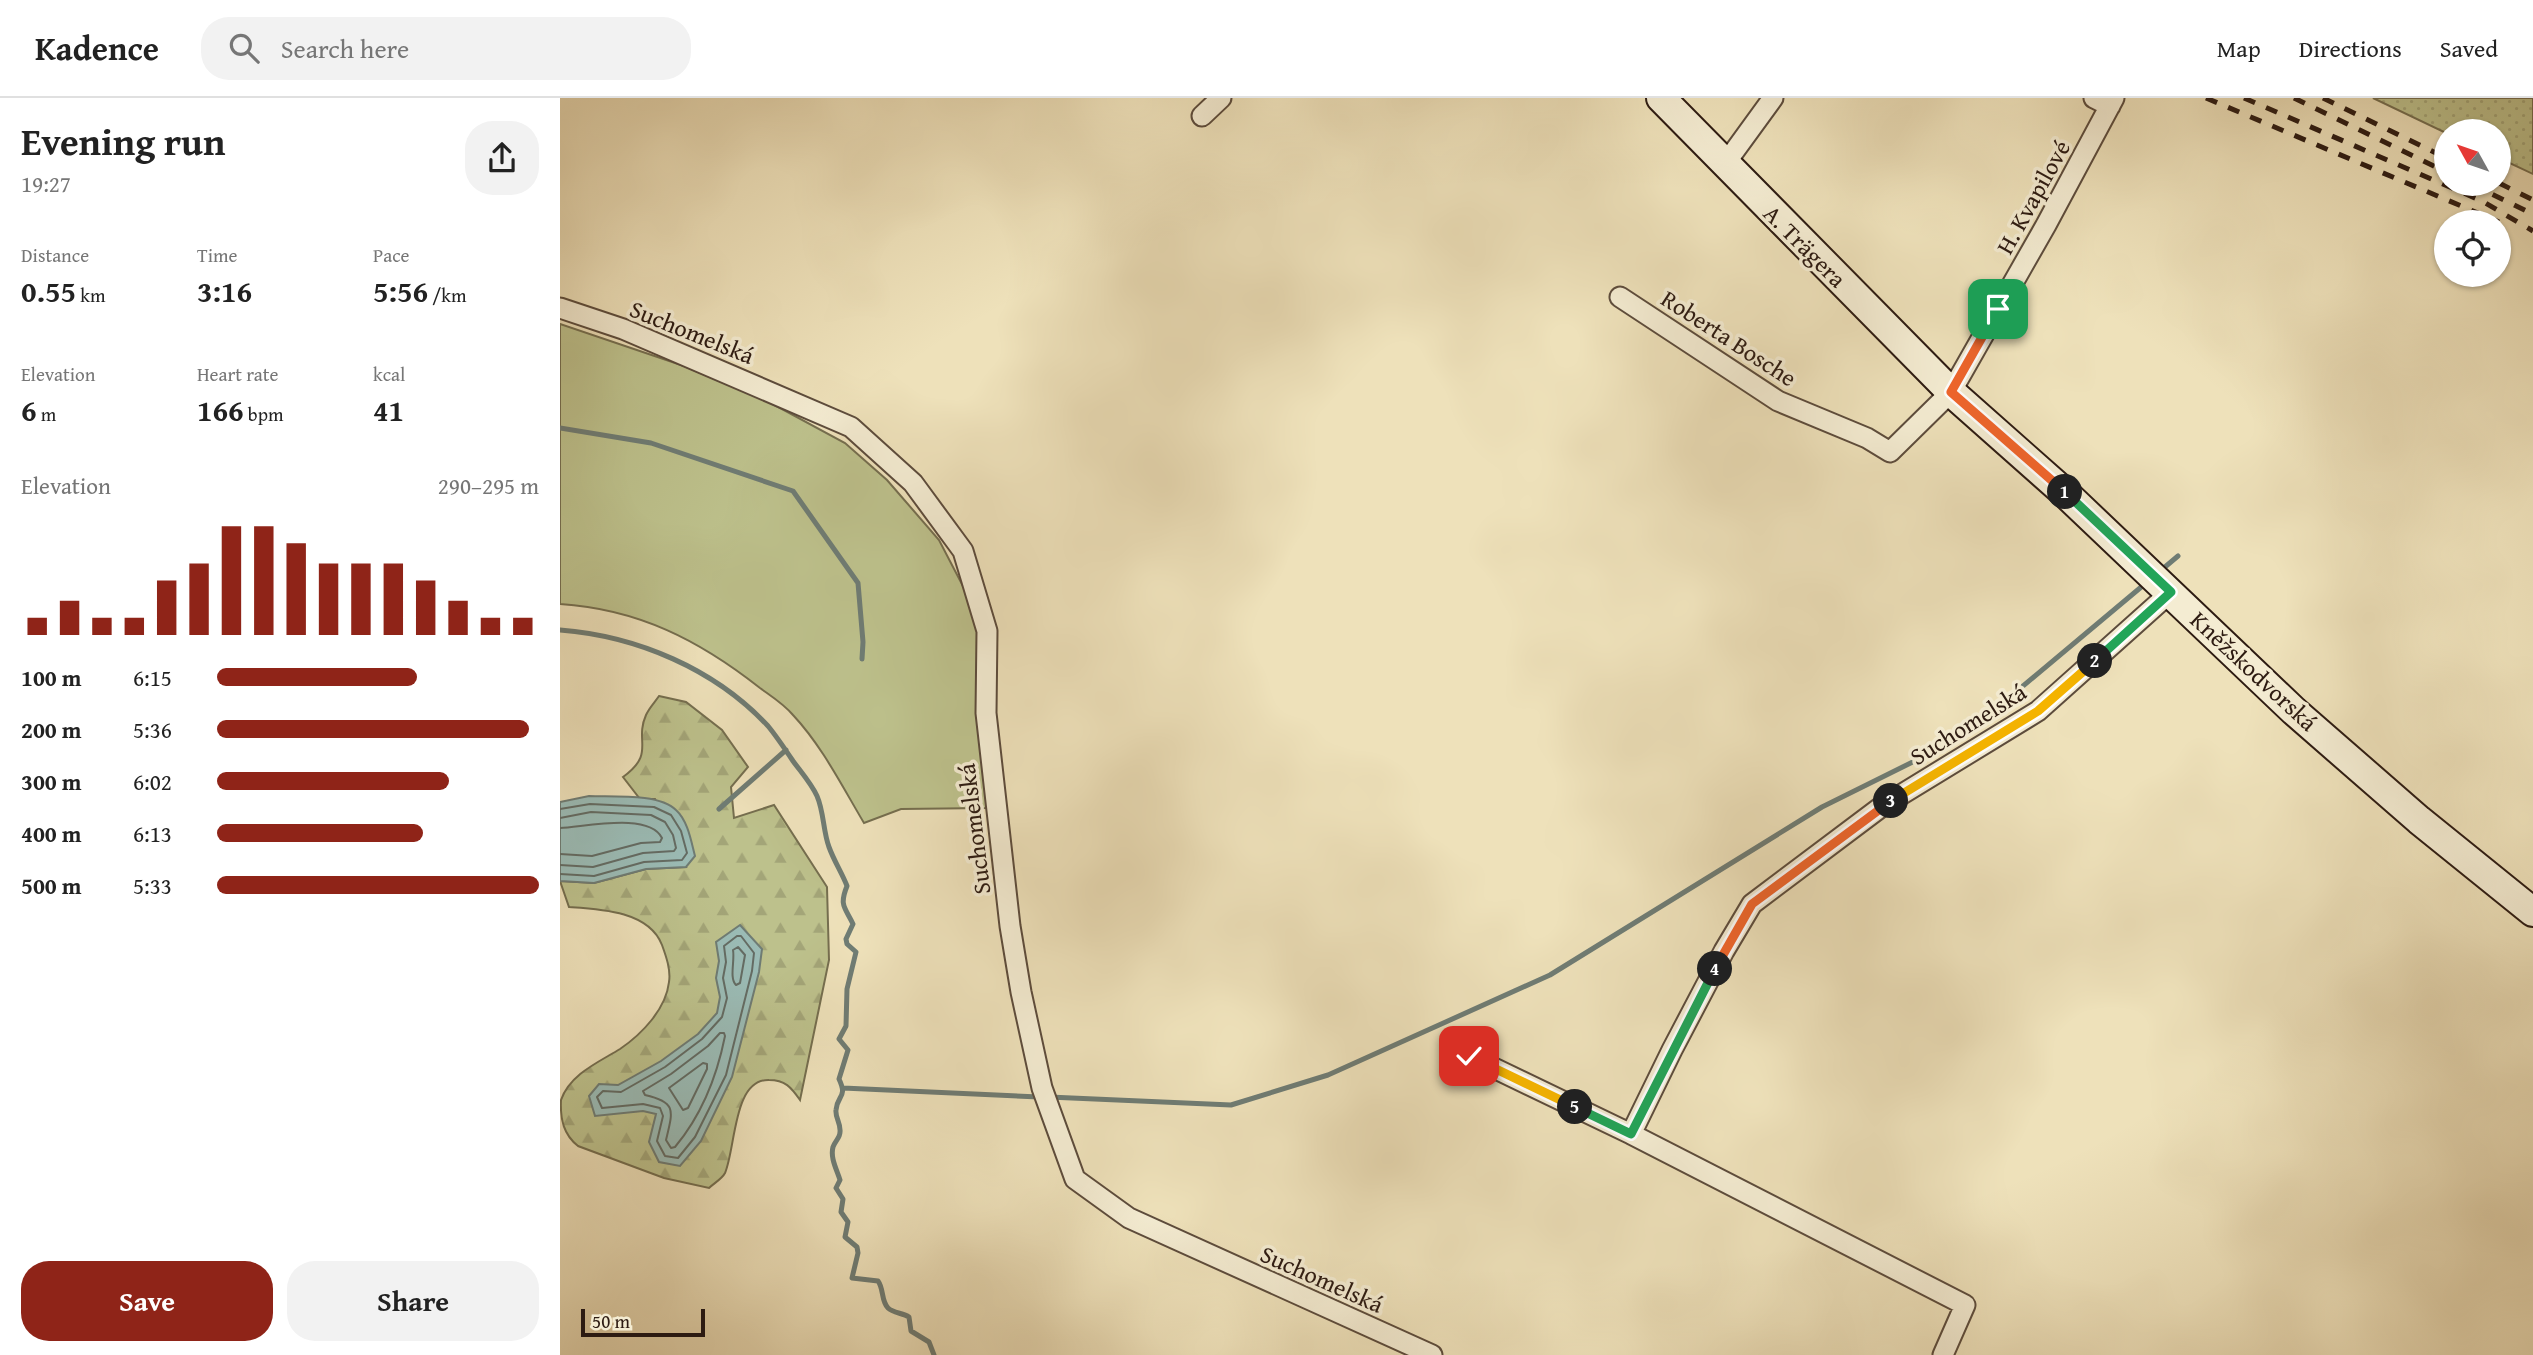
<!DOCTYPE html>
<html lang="en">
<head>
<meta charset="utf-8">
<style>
	:root { --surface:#fff; --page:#f2f2f2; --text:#222; --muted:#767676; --line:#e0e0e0; --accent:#8f2418 }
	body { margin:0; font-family:"Gentium Book Plus",serif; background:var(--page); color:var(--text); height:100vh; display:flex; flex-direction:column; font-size:26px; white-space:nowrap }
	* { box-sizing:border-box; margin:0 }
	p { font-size:23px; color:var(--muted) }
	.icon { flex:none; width:38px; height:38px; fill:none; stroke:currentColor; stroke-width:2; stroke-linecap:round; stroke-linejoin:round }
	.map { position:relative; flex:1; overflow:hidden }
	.drawer { display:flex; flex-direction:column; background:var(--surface); width:560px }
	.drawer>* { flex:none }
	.needle { width:46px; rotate:310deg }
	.controls { position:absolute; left:1874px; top:21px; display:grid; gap:14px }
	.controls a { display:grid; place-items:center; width:77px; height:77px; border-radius:50%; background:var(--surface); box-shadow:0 2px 5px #0004; font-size:35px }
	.scale { position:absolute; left:21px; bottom:18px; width:124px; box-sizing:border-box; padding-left:7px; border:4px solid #2d1b12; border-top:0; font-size:19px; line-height:24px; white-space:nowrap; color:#2d1b12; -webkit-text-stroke:5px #f4ecd2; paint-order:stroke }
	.pin { position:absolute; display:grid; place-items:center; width:60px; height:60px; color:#fff; margin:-30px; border-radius:14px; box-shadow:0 4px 10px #0006 }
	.km { position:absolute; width:35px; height:35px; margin:-18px; border-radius:50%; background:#222; color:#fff; font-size:19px; line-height:35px; text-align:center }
	.round { display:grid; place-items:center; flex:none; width:74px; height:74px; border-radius:28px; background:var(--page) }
	.head { display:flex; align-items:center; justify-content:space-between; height:119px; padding:0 21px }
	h1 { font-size:38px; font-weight:600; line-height:52px }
	.figures { display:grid; grid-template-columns:repeat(3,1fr); gap:10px; height:119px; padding:7px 21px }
	.figures div { display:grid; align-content:center }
	.figures b { font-size:30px; font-weight:600 }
	.figures small { font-size:19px; font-weight:400 }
	.figures p { font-size:19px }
	.chart { height:196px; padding:14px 21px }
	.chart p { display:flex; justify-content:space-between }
	.chart svg { width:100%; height:126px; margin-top:7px; stroke:var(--accent); stroke-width:6 }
	.button { display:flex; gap:14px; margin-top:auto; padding:14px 21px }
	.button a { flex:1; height:80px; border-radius:28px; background:var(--accent); color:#fff; font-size:28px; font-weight:600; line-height:80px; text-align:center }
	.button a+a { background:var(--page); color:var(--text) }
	ul { padding:0 21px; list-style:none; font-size:23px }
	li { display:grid; grid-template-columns:112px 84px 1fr; align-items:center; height:52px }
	li i { height:18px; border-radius:9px; background:var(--accent) }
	header { display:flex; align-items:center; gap:42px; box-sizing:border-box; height:98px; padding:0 35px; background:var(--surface); border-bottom:2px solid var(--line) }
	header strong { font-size:33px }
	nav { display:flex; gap:38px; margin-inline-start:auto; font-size:24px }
	.search { width:490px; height:63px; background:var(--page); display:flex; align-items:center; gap:18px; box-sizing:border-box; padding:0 24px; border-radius:28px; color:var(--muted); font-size:26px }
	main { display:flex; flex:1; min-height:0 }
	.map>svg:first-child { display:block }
</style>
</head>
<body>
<header>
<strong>Kadence</strong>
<div class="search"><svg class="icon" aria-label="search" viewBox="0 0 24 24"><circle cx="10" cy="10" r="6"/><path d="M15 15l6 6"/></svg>Search here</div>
<nav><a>Map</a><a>Directions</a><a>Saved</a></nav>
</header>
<main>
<section class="drawer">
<div class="head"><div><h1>Evening run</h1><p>19:27</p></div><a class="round"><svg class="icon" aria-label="share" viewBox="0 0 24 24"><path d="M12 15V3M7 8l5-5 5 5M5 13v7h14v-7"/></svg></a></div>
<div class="figures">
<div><p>Distance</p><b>0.55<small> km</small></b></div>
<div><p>Time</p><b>3:16</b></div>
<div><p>Pace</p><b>5:56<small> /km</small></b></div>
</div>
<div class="figures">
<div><p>Elevation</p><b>6<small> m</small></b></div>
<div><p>Heart rate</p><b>166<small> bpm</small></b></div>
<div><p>kcal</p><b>41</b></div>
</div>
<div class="chart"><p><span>Elevation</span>290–295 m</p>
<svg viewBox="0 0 160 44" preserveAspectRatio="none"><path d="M5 44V38M15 44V32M25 44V38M35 44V38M45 44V25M55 44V19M65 44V6M75 44V6M85 44V12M95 44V19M105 44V19M115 44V19M125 44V25M135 44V32M145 44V38M155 44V38"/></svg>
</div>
<ul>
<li><b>100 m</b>6:15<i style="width:62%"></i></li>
<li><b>200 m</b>5:36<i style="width:97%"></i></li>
<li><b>300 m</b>6:02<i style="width:72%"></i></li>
<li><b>400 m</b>6:13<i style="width:64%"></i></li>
<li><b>500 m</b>5:33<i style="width:100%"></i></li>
</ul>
<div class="button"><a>Save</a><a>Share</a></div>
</section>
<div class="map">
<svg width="1973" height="1257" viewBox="0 0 1973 1257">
	<defs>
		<pattern id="forest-firs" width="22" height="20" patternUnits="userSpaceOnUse" patternTransform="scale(1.75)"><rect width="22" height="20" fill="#bdc18c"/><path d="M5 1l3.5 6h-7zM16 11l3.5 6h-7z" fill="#a3a578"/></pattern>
		<pattern id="garden-dots" width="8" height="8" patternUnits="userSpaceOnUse" patternTransform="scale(1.75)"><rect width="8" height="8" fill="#bdc18c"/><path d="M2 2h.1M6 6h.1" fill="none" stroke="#a3a578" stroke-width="1.8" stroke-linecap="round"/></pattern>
	</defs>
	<rect width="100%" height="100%" fill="#eee1ba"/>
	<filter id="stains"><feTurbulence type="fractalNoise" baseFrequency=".00286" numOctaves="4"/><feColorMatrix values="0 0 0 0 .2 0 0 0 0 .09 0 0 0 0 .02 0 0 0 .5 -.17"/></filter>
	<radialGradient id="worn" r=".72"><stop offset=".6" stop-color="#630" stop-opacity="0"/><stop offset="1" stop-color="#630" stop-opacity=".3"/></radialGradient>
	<path fill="#bdc18c" stroke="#756e4f" stroke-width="2" d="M0,226L124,268L209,304L285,345L327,382L379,442L418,517L428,710L341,711L304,725C282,688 262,648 233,617C224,606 211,598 200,590C139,542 78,511 0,506Z"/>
	<path fill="url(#forest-firs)" stroke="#756e4f" stroke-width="2" d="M99,598L126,604L162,632L188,669L171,689L174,720L214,707L267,789L269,862L240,1002C231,989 225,982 209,982C173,981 176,1049 165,1075C162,1081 154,1085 149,1090L104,1080L18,1048C4,1037 0,1022 1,1002C10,976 39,964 60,951C82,936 106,911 109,884C111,872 106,858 102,847C89,813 40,811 9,809L0,783L34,785L86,771L126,769L95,701H80L63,679C96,655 74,644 86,617C89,610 95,604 99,598Z"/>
	<path fill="url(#garden-dots)" stroke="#756e4f" stroke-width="2" d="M1813,0H1973V76L1939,60V33L1886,35Z"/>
	<path fill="#9bbcb6" stroke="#6f7c74" stroke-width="2" d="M29,698C53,699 99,695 116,712C128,723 131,743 135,758L126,769L86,771L34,785L0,783V704Z
		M180,827L202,851L199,874L172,979L141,1043L120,1068L99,1064L89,1044L96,1016L83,1013L35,1018L29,998L39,986L58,987L101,963L138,936L157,915L160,899L156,880L159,863L156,844Z"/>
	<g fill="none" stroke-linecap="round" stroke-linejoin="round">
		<path stroke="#646c64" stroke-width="2" d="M0,711L30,706L94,709L111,717L121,733L127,755L122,762L84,764L34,778L0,776
			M0,720L31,714L91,717L105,724L113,737L116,750L114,753L83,755L33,769L0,767
			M0,730C25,729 89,714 102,740L100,744L81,745L32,758L0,756
			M177,838H181L194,855L192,873L166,977L135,1039L118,1060L105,1058L97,1043L103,1018L100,1010L83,1006L42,1010L37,999L43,993L61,994L105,969L142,941L162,919L167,900L163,880L166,864L164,848Z
			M178,849L185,857L180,885L176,887C169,880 175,863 173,852Z
			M160,935H164L165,938C157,978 141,1018 115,1049L111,1050L106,1042C113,1013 117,1004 85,997L83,993L111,976L148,948Z
			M143,965L147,966V971L128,1010L123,1012L109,990Z"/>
		<path stroke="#6f7c74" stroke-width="5" d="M0,330L91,345L233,393L298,485L303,544L302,561
			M1599,474L1618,458
			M0,532C77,538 155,571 208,628C217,639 225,651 233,663C241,674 251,685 257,698C264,714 263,733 269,749C274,763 282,775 287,788C279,808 285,809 293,826L286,841L287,846L296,854L287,891L286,928L279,941L288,952L279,981C288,1000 277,997 276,1012C275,1020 281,1025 280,1034C280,1040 275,1043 273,1049C270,1060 277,1072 280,1082L276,1090L283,1101L281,1114L288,1124L285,1139L297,1149L298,1155L292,1180L318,1183C324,1191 321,1203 328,1210C333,1215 343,1215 349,1219L351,1233L369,1244L374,1257
			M159,711L226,652
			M283,990L479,999
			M489,999L671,1007L768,977L990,877L1262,709L1401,640L1586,485"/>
		<defs>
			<path id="street" d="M1534,0L1550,8
				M642,18L661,0
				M1165,66L1213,0
				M1060,199L1218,303L1307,340L1330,354L1391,294L1486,127L1554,0
				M0,210L63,231L291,329L353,385L403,453L427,533L426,615L450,828L461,894L482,990L515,1081L569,1120L872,1257
				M909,958L1071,1036L1405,1207L1383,1257
				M1071,1036L1112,952L1164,853L1192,806L1321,709L1478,613L1611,494"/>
			<path id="secondary" d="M1101,0L1391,294L1505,395L1734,613L1859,722L1973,814"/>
		</defs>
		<use href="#street" stroke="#5d4c3c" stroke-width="23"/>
		<use href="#secondary" stroke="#2d1b12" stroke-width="32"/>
		<use href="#street" stroke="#f4ecd2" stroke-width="19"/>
		<use href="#secondary" stroke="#f4ecd2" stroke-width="28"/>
		<path stroke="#2d1b12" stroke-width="5" stroke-dasharray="12 12" stroke-linecap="butt" d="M1646,0L1939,124
			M1684,0L1922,103L1973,133
			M1734,0L1886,74
			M1763,0L1886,60
			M1939,85L1973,102
			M1911,86L1973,116"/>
	</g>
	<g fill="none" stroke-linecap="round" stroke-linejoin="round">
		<defs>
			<path id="split-1" d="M1438,211L1391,294L1505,394"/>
			<path id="split-2" d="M1505,394L1611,494L1535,563"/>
			<path id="split-3" d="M1331,703L1478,613L1535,563"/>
			<path id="split-4" d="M1155,871L1192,806L1331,703"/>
			<path id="split-5" d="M1015,1009L1071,1036L1155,871"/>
			<path id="split-6" d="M909,958L1015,1009"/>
		</defs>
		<use href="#split-1" stroke="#fff" stroke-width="14"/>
		<use href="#split-2" stroke="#fff" stroke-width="14"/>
		<use href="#split-3" stroke="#fff" stroke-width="14"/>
		<use href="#split-4" stroke="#fff" stroke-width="14"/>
		<use href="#split-5" stroke="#fff" stroke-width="14"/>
		<use href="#split-6" stroke="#fff" stroke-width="14"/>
		<use href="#split-1" stroke="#f0652b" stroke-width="9"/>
		<use href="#split-2" stroke="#22a559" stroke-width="9"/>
		<use href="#split-3" stroke="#f5b400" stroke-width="9"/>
		<use href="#split-4" stroke="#f0652b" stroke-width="9"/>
		<use href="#split-5" stroke="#22a559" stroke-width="9"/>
		<use href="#split-6" stroke="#f5b400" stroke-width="9"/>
	</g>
	<g text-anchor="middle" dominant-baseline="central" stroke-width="7" stroke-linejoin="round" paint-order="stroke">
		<g font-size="24" fill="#2d1b12" stroke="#f4ecd2">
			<text transform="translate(1473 99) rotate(-61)">H. Kvapilové</text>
			<text transform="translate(1245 148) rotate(45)">A. Trägera</text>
			<text transform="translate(132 234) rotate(22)">Suchomelská</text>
			<text transform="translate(1169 240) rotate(33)">Roberta Bosche</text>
			<text transform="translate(1694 573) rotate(43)">Kněžskodvorská</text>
			<text transform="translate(1408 626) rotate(-32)">Suchomelská</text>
			<text transform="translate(414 731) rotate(-97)">Suchomelská</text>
			<text transform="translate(762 1181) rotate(24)">Suchomelská</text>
		</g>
	</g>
	<rect width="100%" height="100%" filter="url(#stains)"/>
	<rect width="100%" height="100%" fill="url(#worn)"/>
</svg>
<div class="controls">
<a><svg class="needle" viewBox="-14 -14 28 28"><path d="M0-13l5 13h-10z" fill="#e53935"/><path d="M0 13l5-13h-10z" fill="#767676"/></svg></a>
<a><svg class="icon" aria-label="locate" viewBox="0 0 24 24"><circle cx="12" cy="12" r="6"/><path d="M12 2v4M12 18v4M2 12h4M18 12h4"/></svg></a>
</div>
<div class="scale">50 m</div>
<div class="pin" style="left:1438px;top:211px;background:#1e9e55"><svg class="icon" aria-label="arrive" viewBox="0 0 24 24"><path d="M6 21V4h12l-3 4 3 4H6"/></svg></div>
<div class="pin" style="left:909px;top:958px;background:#d93025"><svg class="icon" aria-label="check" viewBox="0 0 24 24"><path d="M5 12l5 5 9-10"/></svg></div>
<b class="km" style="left:1505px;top:394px">1</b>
<b class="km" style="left:1535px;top:563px">2</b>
<b class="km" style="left:1331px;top:703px">3</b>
<b class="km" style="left:1155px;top:871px">4</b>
<b class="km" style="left:1015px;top:1009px">5</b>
</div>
</main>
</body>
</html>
